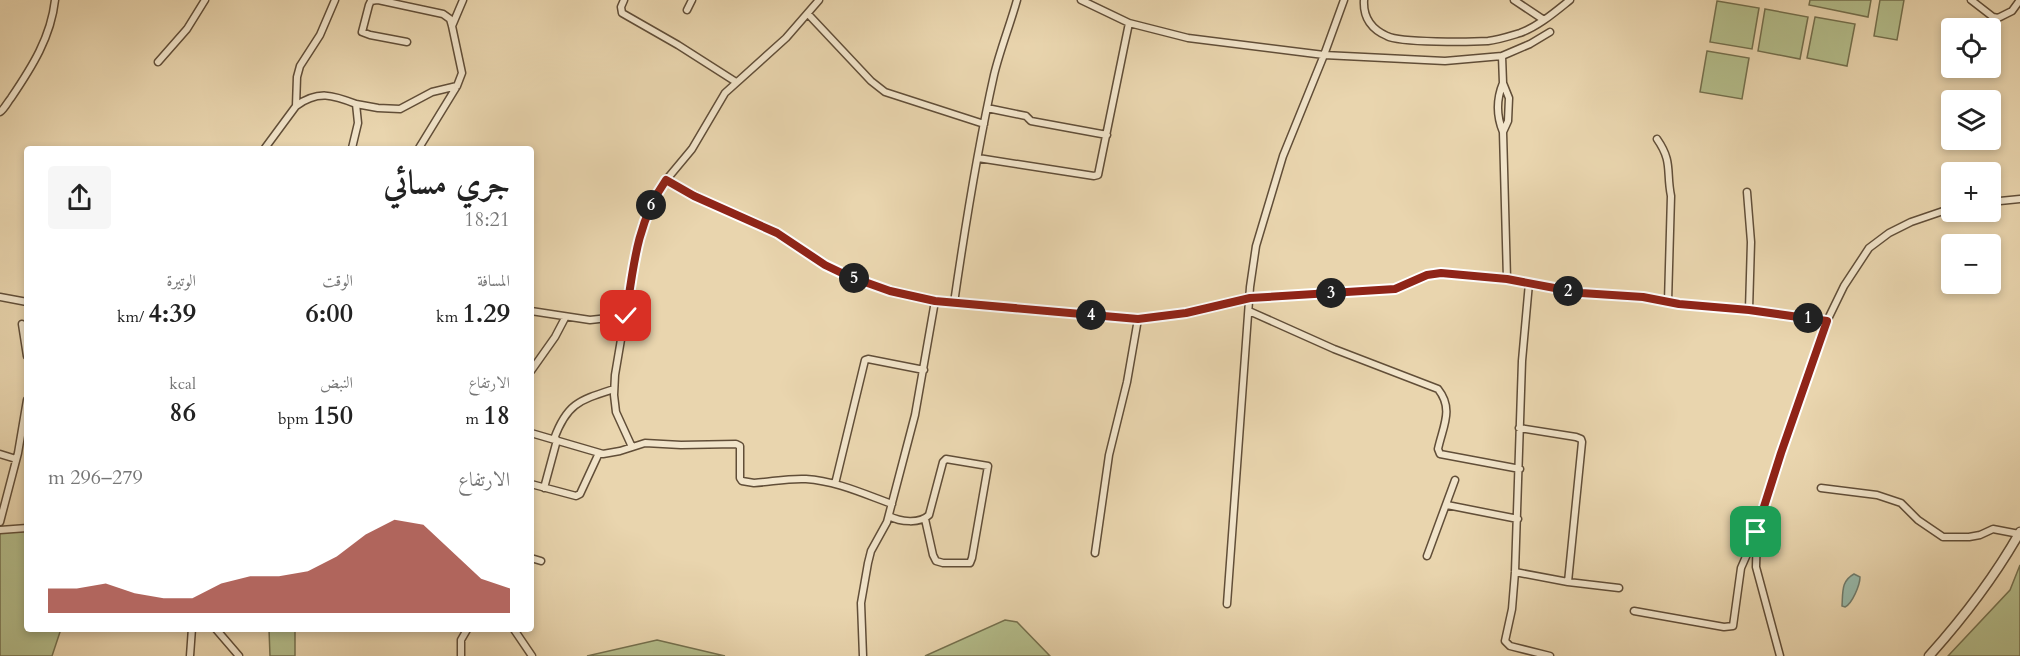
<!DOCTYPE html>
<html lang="ar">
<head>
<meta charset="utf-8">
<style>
	:root { --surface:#fff; --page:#f6f6f6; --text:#222; --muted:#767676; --accent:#8f2418 }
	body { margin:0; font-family:Cardo,Amiri,serif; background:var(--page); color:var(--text); direction:rtl; height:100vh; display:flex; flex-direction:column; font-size:22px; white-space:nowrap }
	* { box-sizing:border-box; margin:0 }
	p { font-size:20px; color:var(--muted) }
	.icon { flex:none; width:33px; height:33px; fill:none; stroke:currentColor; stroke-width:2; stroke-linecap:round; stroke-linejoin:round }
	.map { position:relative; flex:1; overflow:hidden; direction:ltr }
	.side { position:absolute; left:24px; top:146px; width:510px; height:486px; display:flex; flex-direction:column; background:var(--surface); border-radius:6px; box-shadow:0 3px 9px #0003; direction:rtl }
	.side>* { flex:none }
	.tools { position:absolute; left:1941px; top:18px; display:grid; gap:12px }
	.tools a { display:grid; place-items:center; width:60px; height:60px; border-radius:6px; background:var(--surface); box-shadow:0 3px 9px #0003; font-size:30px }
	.pin { position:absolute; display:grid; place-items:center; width:51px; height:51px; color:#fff; margin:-26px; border-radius:12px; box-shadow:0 3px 9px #0006 }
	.km { position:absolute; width:30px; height:30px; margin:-15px; border-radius:50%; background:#222; color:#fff; font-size:16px; line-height:30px; text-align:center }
	.round { display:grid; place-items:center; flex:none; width:63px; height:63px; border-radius:6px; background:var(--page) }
	.headline { display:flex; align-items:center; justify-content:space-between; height:102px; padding:0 24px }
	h1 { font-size:33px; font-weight:700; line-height:45px }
	.figures { display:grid; grid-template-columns:repeat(3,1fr); gap:9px; height:102px; padding:6px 24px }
	.figures div { display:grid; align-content:center }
	.figures b { font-size:26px; font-weight:700 }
	.figures small { font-size:16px; font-weight:400 }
	.figures p { font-size:16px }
	.chart { height:168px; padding:12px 24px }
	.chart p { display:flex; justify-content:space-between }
	.chart svg { width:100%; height:108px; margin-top:6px; fill:var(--accent); opacity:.7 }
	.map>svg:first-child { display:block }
</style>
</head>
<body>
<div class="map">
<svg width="2020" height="656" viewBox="0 0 2020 656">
	<rect width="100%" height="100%" fill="#e9d5ae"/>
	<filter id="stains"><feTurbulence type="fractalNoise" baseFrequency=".00333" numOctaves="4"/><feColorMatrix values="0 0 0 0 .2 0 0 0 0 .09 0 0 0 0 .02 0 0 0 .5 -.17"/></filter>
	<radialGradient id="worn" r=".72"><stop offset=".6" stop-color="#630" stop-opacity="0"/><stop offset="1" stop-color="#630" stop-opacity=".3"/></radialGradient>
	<path fill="#b4be8c" stroke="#74704e" stroke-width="1.5" d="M1810,0H1871L1868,17L1809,5Z
		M1880,0H1904L1897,40L1874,36Z
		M1717,1L1759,8L1752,49L1710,42Z
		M1765,9L1808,17L1800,59L1758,51Z
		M1815,17L1855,24L1847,66L1807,58Z
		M1707,51L1749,58L1742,99L1700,92Z
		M27,531V628L61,629L52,656H0V533Z
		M2020,565V656H1948L2010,590Z
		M1005,620L1017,622L1050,656H925Z
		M269,629H295V656H270Z
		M657,640L725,656H587Z"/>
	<path fill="#97b9aa" stroke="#6f7c6d" stroke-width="1.5" d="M1854,574L1860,577C1860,585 1852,604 1845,607L1842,606C1843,592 1841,581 1854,574Z"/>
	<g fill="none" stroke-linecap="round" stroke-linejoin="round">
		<defs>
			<path id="minor" d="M335,0L320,35L300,66L297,77L296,106C318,90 333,95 356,104L358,123L352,148
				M377,0L371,1L369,5L362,32L370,35L407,42
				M378,0L443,14L450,19L452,26L462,73L457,86L419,148
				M624,0L621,7L622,13L678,45L736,82
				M1081,0L1129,23L1188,38L1324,55L1283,156L1256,246L1250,287L1227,604
				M1344,0L1324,55L1445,61L1502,56L1530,44L1550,32
				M1364,0C1363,17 1371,29 1387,36C1400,43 1471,42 1488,41C1498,40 1510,36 1520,33C1539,26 1555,12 1570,0
				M1514,0L1544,20
				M1971,0L1993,17L1998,18L2012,11L2020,0
				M687,10L692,0
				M808,14L871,81L885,92L984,124
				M452,26L463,0
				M1502,56L1503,83L1509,98L1508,121L1503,132
				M158,62L187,29L205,0
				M1503,83C1496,100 1496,115 1503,132L1507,279L1581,293L1643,297L1679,304L1749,310L1827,321
				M356,104L378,108L400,109L432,92L457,86
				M987,108L1026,116L1031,121L1107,135
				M0,112C5,108 7,103 11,98C32,67 51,37 55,0
				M1657,139C1673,162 1666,171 1671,196L1668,302
				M265,148L296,106
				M978,158L1094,176L1098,175L1129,23
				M666,180L720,208L777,233L825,265L848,276L890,291L935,301L1138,319L1186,313L1250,298L1395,289L1434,273L1507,279
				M1747,192L1751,242L1749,310
				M1990,202L2020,199
				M1529,283L1522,361L1515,572L1512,609L1505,641L1510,646L1550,656
				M0,297L27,302
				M954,303C965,227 977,151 994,75C1000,50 1010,25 1017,0
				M531,311L590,320L626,316
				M1249,311L1334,349L1438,389C1454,409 1443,426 1438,449L1440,454L1520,469
				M22,324L27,356
				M531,371L555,337L565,318
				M531,433L603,454L620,451L645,443L681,445L736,444L740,446V478L742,481L754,483C771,482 788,478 806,479C836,481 864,494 892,504
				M554,439C567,403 580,400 614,389
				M632,447L616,412L614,395L615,375L637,245L643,224L662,185L692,149L725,93L786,38L819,0
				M0,454L16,459
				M531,484L576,496L580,494L599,453
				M835,484L865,360L868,359L924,370
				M544,488L557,440
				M1821,488L1877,495L1901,503L1918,520L1943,537H1969L1980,535L1993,529L2019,534
				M1447,505L1518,519
				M889,516C900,522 920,524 929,515L943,462L946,459L988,466L972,558L970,563H943L936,561L933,555L925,519
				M0,522L18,453L27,400
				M0,530L27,528
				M1095,553L1109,455L1127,382L1138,319
				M1427,556L1455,480
				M531,558L541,561
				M1515,572L1568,582L1582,442L1581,439L1576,437L1519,428
				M1568,582L1619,588
				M1634,611L1724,627L1733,626L1741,568L1755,536
				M215,628L239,656
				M513,628L532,656
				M190,656L192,628
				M461,656V640L468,628
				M863,656L861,603L868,563L871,551L887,522L915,415L935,301
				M1780,656L1756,567L1757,532L1781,453L1827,321L1844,286L1869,248L1889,233L1911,222L1952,208"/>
			<path id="tertiary" d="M1929,656C1964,617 1994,578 2020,532"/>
		</defs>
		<use href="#minor" stroke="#614e38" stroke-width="9"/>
		<use href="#tertiary" stroke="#614e38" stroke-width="11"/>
		<use href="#minor" stroke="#f1e4ca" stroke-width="6"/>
		<use href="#tertiary" stroke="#f1e4ca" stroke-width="8"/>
	</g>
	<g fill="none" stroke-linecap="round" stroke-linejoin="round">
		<defs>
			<path id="route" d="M626,316C633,268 637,221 666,180L694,196L777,233L825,265L848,276L890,291L935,301L1138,319L1186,313L1250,298L1395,289L1427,275L1441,273L1507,279L1581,293L1643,297L1679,304L1749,310L1827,321L1781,453L1756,532"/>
		</defs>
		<use href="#route" stroke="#fff" stroke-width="12"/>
		<use href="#route" stroke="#8f2418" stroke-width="8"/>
	</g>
	<rect width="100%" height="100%" filter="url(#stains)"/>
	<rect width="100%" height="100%" fill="url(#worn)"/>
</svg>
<div class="tools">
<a><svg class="icon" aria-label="locate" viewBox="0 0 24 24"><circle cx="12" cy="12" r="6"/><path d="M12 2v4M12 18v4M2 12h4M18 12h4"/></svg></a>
<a><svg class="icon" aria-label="layers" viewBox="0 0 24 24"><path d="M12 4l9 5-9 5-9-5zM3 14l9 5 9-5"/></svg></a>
<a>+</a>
<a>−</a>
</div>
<div class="pin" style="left:1756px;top:532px;background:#1e9e55"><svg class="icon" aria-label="arrive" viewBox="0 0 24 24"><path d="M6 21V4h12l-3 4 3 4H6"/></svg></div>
<div class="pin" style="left:626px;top:316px;background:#d93025"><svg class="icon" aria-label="check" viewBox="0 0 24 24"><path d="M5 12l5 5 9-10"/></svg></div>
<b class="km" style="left:1808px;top:318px">1</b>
<b class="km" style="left:1568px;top:291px">2</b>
<b class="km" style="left:1331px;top:293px">3</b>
<b class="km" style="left:1091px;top:315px">4</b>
<b class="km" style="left:854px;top:278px">5</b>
<b class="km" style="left:651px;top:205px">6</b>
<section class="side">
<div class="headline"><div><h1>جري مسائي</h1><p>18:21</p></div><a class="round"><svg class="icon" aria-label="share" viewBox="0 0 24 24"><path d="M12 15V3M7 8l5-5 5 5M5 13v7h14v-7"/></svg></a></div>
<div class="figures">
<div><p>المسافة</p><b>1.29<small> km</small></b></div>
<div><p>الوقت</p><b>6:00</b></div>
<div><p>الوتيرة</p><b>4:39<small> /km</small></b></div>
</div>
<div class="figures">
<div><p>الارتفاع</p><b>18<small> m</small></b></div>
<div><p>النبض</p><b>150<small> bpm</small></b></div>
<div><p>kcal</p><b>86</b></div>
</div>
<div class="chart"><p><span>الارتفاع</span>279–296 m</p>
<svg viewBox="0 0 160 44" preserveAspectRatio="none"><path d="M0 44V34L10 34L20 32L30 36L40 38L50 38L60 32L70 29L80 29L90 27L100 21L110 12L120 6L130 8L140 19L150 30L160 34V44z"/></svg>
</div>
</section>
</div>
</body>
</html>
